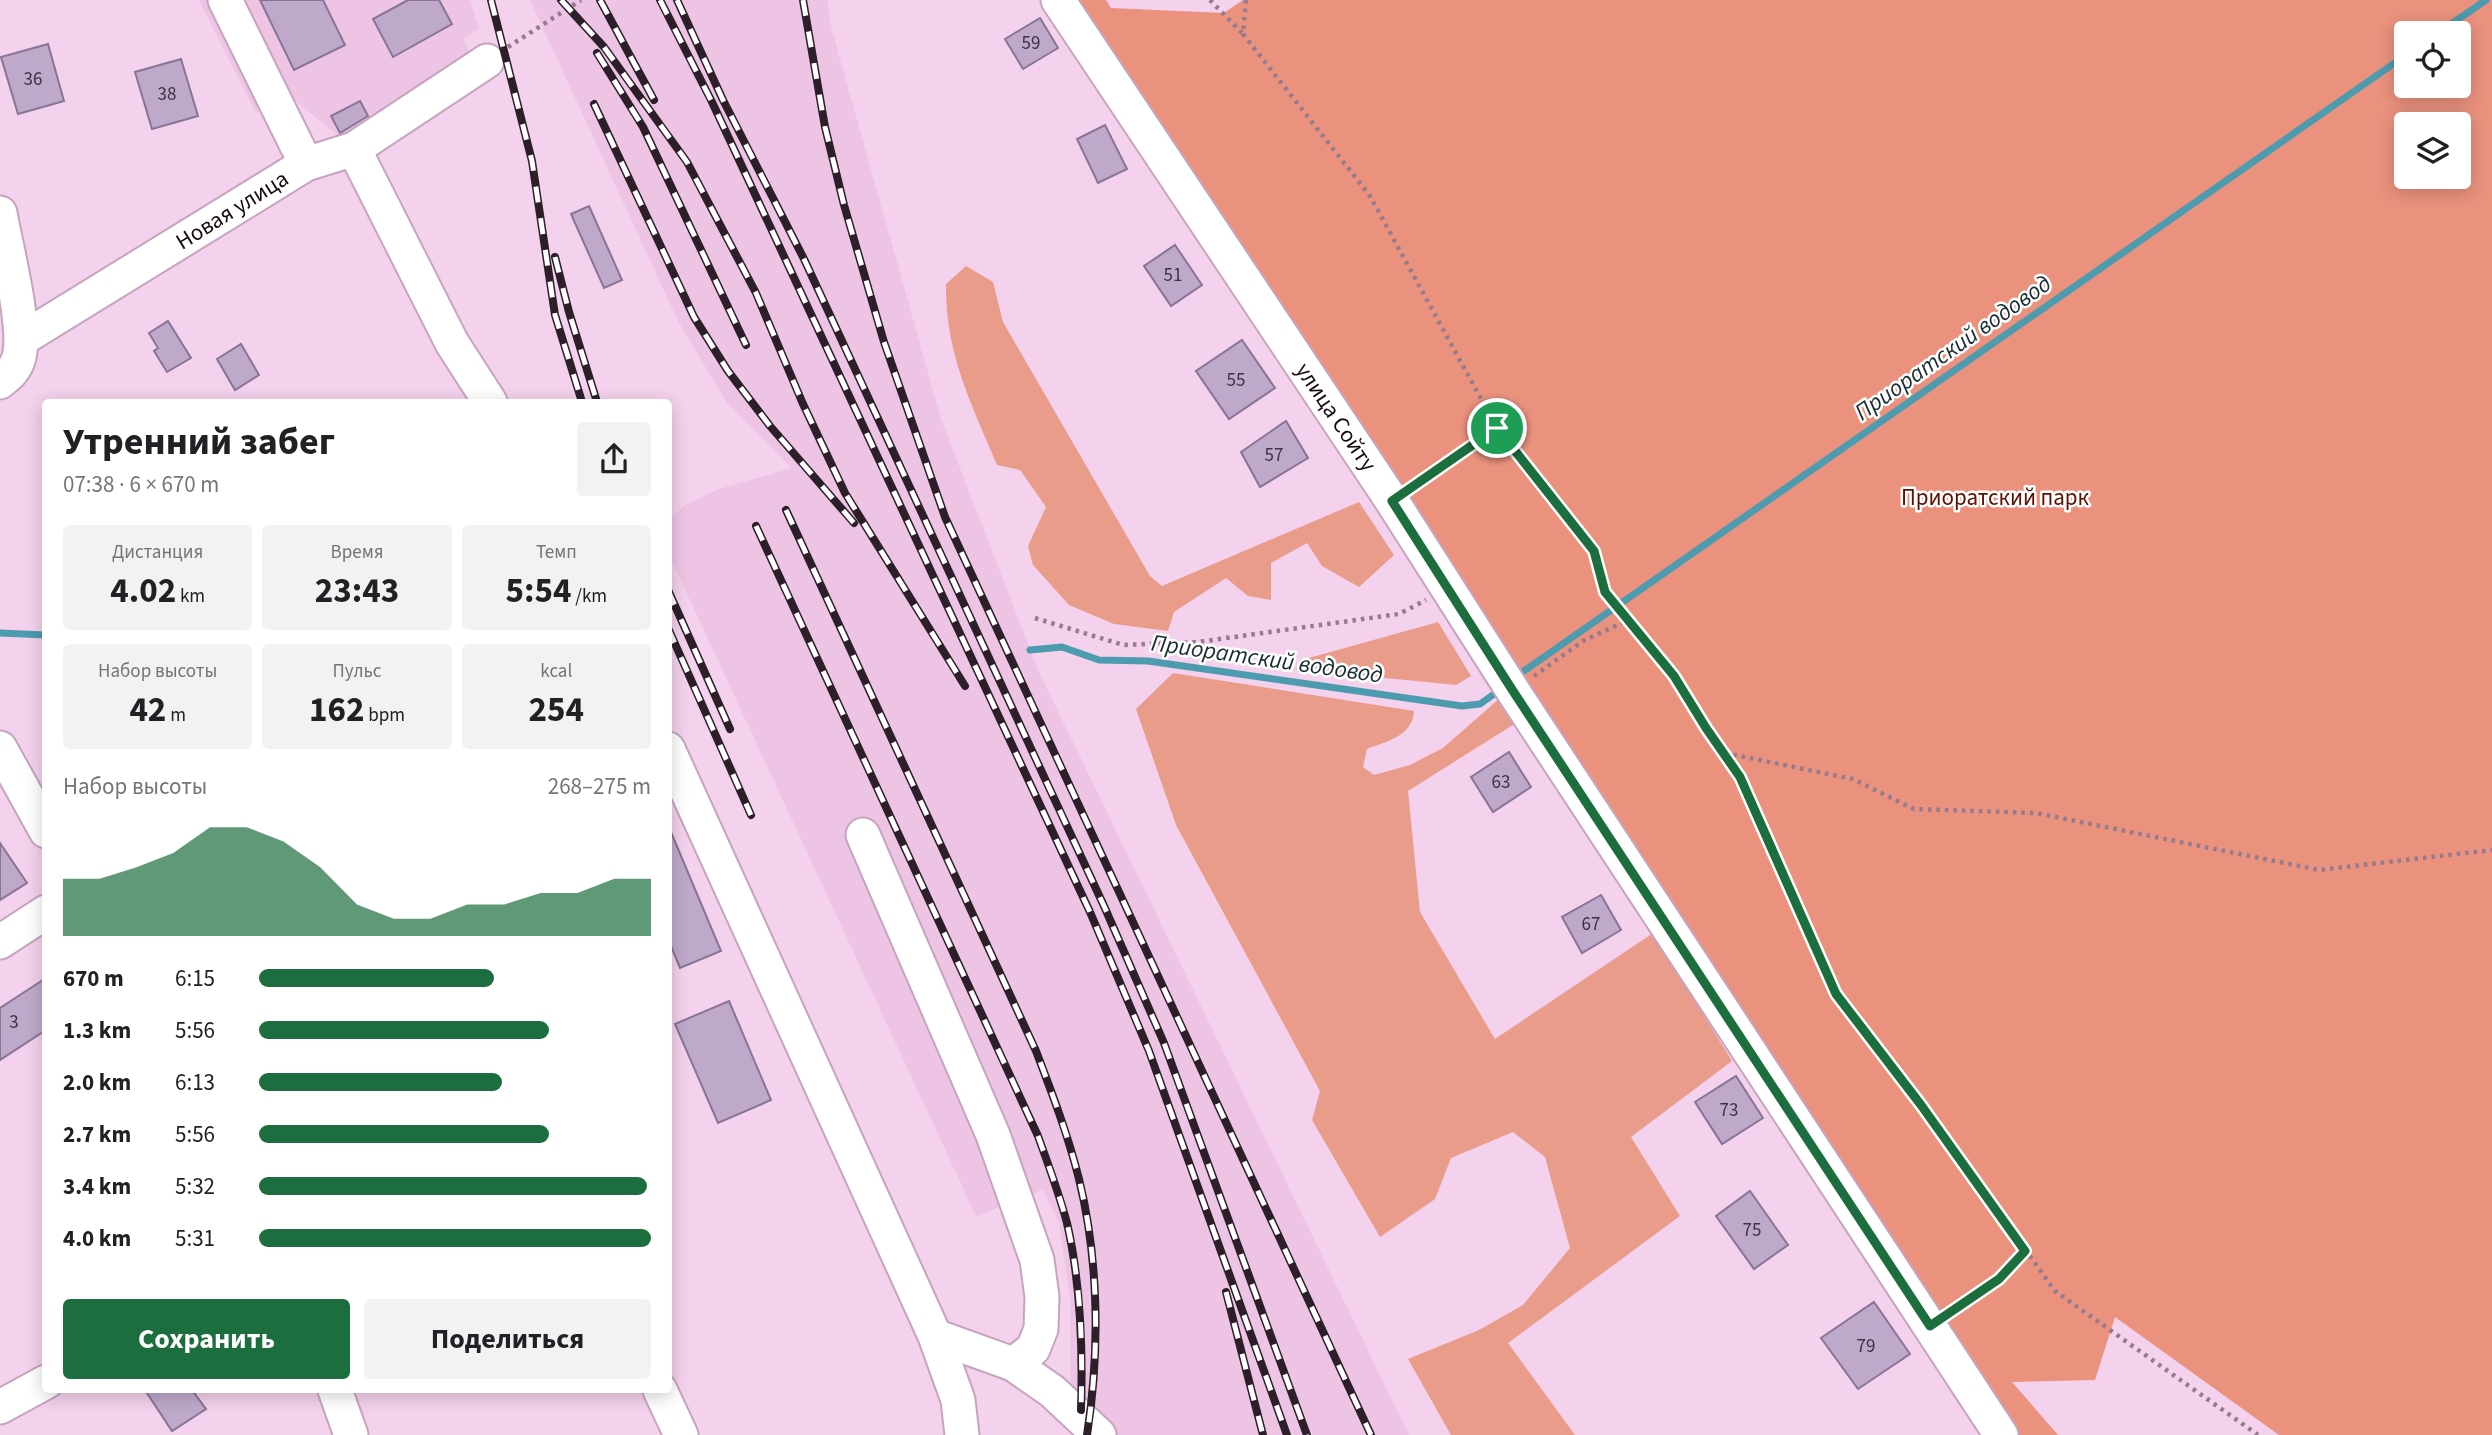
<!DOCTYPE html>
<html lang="ru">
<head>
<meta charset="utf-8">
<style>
	:root { --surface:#fff; --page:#f2f2f2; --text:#202124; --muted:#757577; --accent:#1c6e3f }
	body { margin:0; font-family:"Source Sans 3",sans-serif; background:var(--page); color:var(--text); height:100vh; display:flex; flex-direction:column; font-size:26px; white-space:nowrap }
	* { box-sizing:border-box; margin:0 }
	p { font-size:23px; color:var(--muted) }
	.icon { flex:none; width:38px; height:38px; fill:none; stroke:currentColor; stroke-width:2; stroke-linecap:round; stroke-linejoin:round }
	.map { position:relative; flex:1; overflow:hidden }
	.details { position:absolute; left:42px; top:399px; width:630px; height:994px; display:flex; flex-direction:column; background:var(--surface); border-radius:7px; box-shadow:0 4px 18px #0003 }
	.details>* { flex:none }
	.buttons { position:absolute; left:2394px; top:21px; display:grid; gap:14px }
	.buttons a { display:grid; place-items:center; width:77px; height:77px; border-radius:7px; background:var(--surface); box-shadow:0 4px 18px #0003; font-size:35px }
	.pin { position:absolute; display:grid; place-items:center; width:60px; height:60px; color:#fff; margin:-30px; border:4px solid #fff; border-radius:50%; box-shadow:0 2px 7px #0007 }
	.round { display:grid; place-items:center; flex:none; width:74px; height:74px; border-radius:7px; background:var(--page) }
	.head { display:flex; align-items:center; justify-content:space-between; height:119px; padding:0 21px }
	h1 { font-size:38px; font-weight:700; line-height:52px }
	.metrics { display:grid; grid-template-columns:repeat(3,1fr); gap:10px; height:119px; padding:7px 21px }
	.metrics div { display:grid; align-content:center; border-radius:7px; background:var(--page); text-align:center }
	.metrics b { font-size:35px; font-weight:700 }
	.metrics small { font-size:19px; font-weight:400 }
	.metrics p { font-size:19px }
	.chart { height:196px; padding:14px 21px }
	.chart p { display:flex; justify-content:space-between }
	.chart svg { width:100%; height:126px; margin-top:7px; fill:var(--accent); opacity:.7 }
	.primary-button { display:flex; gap:14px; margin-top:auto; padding:14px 21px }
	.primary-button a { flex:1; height:80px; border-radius:7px; background:var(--accent); color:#fff; font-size:28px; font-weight:700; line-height:80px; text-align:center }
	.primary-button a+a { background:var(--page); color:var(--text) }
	ul { padding:0 21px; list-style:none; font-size:23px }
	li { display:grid; grid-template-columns:112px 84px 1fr; align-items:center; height:52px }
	li i { height:18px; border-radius:9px; background:var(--accent) }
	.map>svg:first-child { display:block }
</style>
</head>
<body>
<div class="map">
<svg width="2492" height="1435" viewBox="0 0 2492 1435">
	<rect width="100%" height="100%" fill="#f4d1ec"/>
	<path fill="#eec4e5" d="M199,0H470L479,29L463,39L470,53L344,141L290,96L256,113Z
		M530,0H827L831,27L941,419L1038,670L1409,1435H1071L1070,1298L1059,1223L1043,1190L976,1216L669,555V519L684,506L719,489L792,468L727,403L678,321Z"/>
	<path fill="#ea9c8a" d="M966,266L993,282L1003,322L1150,576L1162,586L1359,502L1394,555L1359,587L1322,566L1307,543L1271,563V600L1248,596L1226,578L1174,612L1168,631L1114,624L1069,605L1033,565L1028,546L1046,507L1020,470L997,465C971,403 945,353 946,284Z
		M1438,622L1471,676L1456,685L1295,669L1309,658Z
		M1173,673L1414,711C1413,736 1387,741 1367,749L1363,767L1374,775L1410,765L1443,748L1500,698L1516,723L1408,791L1420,912L1495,1039L1653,933L1732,1061L1631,1137L1680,1216L1508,1343L1575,1435H1451L1408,1359L1479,1330L1523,1305L1570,1248L1545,1157L1513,1132L1451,1158L1435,1199L1380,1237L1312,1120L1320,1091L1176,825L1136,709Z"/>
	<path fill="#ea927e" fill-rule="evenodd" d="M1071,0H1106L1111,8L1224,13L1243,0H2492V1435H2279L2115,1317L2095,1380L2012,1382L2058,1435H2015ZM2406,33H2459V86H2406ZM2406,124H2459V177H2406Z"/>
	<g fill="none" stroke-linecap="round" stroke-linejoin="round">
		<path stroke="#4d9baf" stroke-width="7" d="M2438,33L2486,0
			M0,633L46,635
			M1030,650L1062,647L1099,660L1148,661L1462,706L1480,704L1497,692
			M1521,673L2406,55"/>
	</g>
	<path fill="#bfa9cb" stroke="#887494" stroke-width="2" d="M260,0H323L345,45L294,70Z
		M408,0H439L452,24L393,57L373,19Z
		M1040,18L1058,48L1023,69L1005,39Z
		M48,44L64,101L18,114L1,57Z
		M181,59L198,116L152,129L135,72Z
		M360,101L368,116L340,133L331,116Z
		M1105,125L1127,169L1098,183L1077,139Z
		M589,206L622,280L604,288L571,214Z
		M1175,245L1202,285L1171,306L1144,266Z
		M168,321L191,358L167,372L154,351L158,348L149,333Z
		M1242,340L1275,388L1229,419L1196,371Z
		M241,344L259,375L235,390L217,359Z
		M1286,421L1308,458L1260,487L1241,452Z
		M1509,752L1531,787L1493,812L1471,777Z
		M668,825L721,951L680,968L668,939Z
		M0,843L27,883L0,900Z
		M1601,895L1621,930L1582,953L1562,917Z
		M46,978V1030L0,1060V1008Z
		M729,1001L771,1100L718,1123L675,1024Z
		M1736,1076L1763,1118L1722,1144L1695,1102Z
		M1750,1191L1788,1245L1754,1269L1716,1216Z
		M1874,1302L1910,1354L1858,1389L1821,1338Z
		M145,1390H192L206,1409L172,1431Z"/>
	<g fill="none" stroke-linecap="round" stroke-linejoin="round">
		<defs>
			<path id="minor" d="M225,0L306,164
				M1058,0L1392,501L1513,691L2001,1435
				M354,149L452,343L490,402
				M0,213C6,247 27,327 19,357C16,369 9,375 0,382
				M22,339L306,164L354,149L487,61
				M0,748L46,831
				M668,749L935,1336L958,1400L962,1435
				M863,835L993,1135L1037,1260L1042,1297L1041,1329L1033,1349L1013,1364
				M0,942L46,912
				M935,1336L1013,1364L1052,1391L1099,1435
				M335,1390L351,1435
				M660,1390L681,1435
				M0,1407L46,1382"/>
		</defs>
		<use href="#minor" stroke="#c6a4bf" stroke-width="37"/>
		<path stroke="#947b8e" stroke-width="4.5" stroke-dasharray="3.5 5" stroke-linecap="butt" d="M1210,0L1243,34
			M1246,0L1243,34L1370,196L1497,428L1594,551L1605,592L1626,621L1674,676L1706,728L1740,777L1836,994L1921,1105L2055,1291L2258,1435
			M508,47L581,0
			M1414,486L1497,428
			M1035,618L1123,645L1198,642L1399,614L1426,600
			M1534,676L1583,641L1626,621
			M1725,753L1853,779L1914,809L2036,813L2319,870L2492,850
			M1950,1313L1999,1279L2025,1251"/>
		<use href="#minor" stroke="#fff" stroke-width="33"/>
		<defs>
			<path id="rail" d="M491,0L532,161L555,315L582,402
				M561,0L604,47L687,162L756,293L803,404L845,493L965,686
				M600,0L654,100
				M660,0L712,102L1090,912L1149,1051L1287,1435
				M677,0L723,100L804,259L1104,906L1164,1043L1307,1435
				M803,0L825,127L844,205L884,342L945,517L1371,1435
				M597,53L643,127L746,345
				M594,104L694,317L728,371L770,426L854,523
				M555,257L569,312L597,402
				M786,510L1036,1051C1052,1093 1068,1135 1079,1179C1099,1261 1100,1351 1087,1435
				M756,526L1038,1136C1048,1164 1059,1193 1067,1223C1081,1284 1083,1347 1081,1410
				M668,590L730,729
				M668,628L751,815
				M1226,1292L1263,1435"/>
		</defs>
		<use href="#rail" stroke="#2d1f2a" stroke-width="8"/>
		<use href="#rail" stroke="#fefefe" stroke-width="5" stroke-dasharray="16" stroke-linecap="butt"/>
	</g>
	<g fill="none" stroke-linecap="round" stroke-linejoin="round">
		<defs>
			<path id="route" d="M1497,428L1594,551L1605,592L1674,676L1706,728L1740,777L1836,994L1921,1105L2025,1251L1999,1279L1930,1326L1513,691L1392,501Z"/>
		</defs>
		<use href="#route" stroke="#fff" stroke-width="14"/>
		<use href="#route" stroke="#1c6e3f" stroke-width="9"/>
	</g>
	<g text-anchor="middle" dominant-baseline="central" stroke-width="5" stroke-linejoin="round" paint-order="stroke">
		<g font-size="19" fill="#403241">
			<text x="1031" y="43">59</text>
			<text x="33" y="79">36</text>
			<text x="167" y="94">38</text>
			<text x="1173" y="275">51</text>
			<text x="1236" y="380">55</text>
			<text x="1274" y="455">57</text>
			<text x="1501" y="782">63</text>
			<text x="1591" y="924">67</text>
			<text x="14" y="1022">3</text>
			<text x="1729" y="1110">73</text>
			<text x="1752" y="1230">75</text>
			<text x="1866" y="1346">79</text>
		</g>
		<g font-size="23" fill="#160a13" stroke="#fefefe">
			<text transform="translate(232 210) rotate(-32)">Новая улица</text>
			<text transform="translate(1336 417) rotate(56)">улица Сойту</text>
		</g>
		<g font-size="23" fill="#5d1001" stroke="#fefefe">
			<text x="1995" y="497">Приоратский парк</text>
		</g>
		<g font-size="24" font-style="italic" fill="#182d32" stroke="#fefefe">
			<text transform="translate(1953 348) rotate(-35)">Приоратский водовод</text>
			<text transform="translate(1267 659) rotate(8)">Приоратский водовод</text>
		</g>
	</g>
</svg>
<div class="buttons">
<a><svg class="icon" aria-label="locate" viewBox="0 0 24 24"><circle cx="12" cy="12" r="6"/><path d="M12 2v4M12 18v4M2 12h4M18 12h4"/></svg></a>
<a><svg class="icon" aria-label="layers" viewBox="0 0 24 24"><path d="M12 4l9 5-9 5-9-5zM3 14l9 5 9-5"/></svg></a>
</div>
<div class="pin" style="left:1497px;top:428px;background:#1e9e55"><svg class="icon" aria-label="arrive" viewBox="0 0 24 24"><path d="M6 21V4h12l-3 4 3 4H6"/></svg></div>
<section class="details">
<div class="head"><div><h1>Утренний забег</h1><p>07:38 · 6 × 670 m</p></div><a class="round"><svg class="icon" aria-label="share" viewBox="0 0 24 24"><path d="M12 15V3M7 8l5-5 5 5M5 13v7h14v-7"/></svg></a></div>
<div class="metrics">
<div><p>Дистанция</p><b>4.02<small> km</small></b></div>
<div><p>Время</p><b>23:43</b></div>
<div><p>Темп</p><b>5:54<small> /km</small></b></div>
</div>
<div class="metrics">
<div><p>Набор высоты</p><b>42<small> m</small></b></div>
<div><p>Пульс</p><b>162<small> bpm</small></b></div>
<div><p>kcal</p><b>254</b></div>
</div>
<div class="chart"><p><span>Набор высоты</span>268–275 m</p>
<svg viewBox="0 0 160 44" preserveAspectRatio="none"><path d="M0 44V24L10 24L20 20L30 15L40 6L50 6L60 11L70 20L80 33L90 38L100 38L110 33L120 33L130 29L140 29L150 24L160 24V44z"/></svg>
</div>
<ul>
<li><b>670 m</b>6:15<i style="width:60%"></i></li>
<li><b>1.3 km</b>5:56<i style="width:74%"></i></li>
<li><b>2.0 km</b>6:13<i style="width:62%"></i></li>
<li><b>2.7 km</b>5:56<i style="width:74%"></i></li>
<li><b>3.4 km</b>5:32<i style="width:99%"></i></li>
<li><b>4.0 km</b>5:31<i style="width:100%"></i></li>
</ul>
<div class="primary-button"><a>Сохранить</a><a>Поделиться</a></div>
</section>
</div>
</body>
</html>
